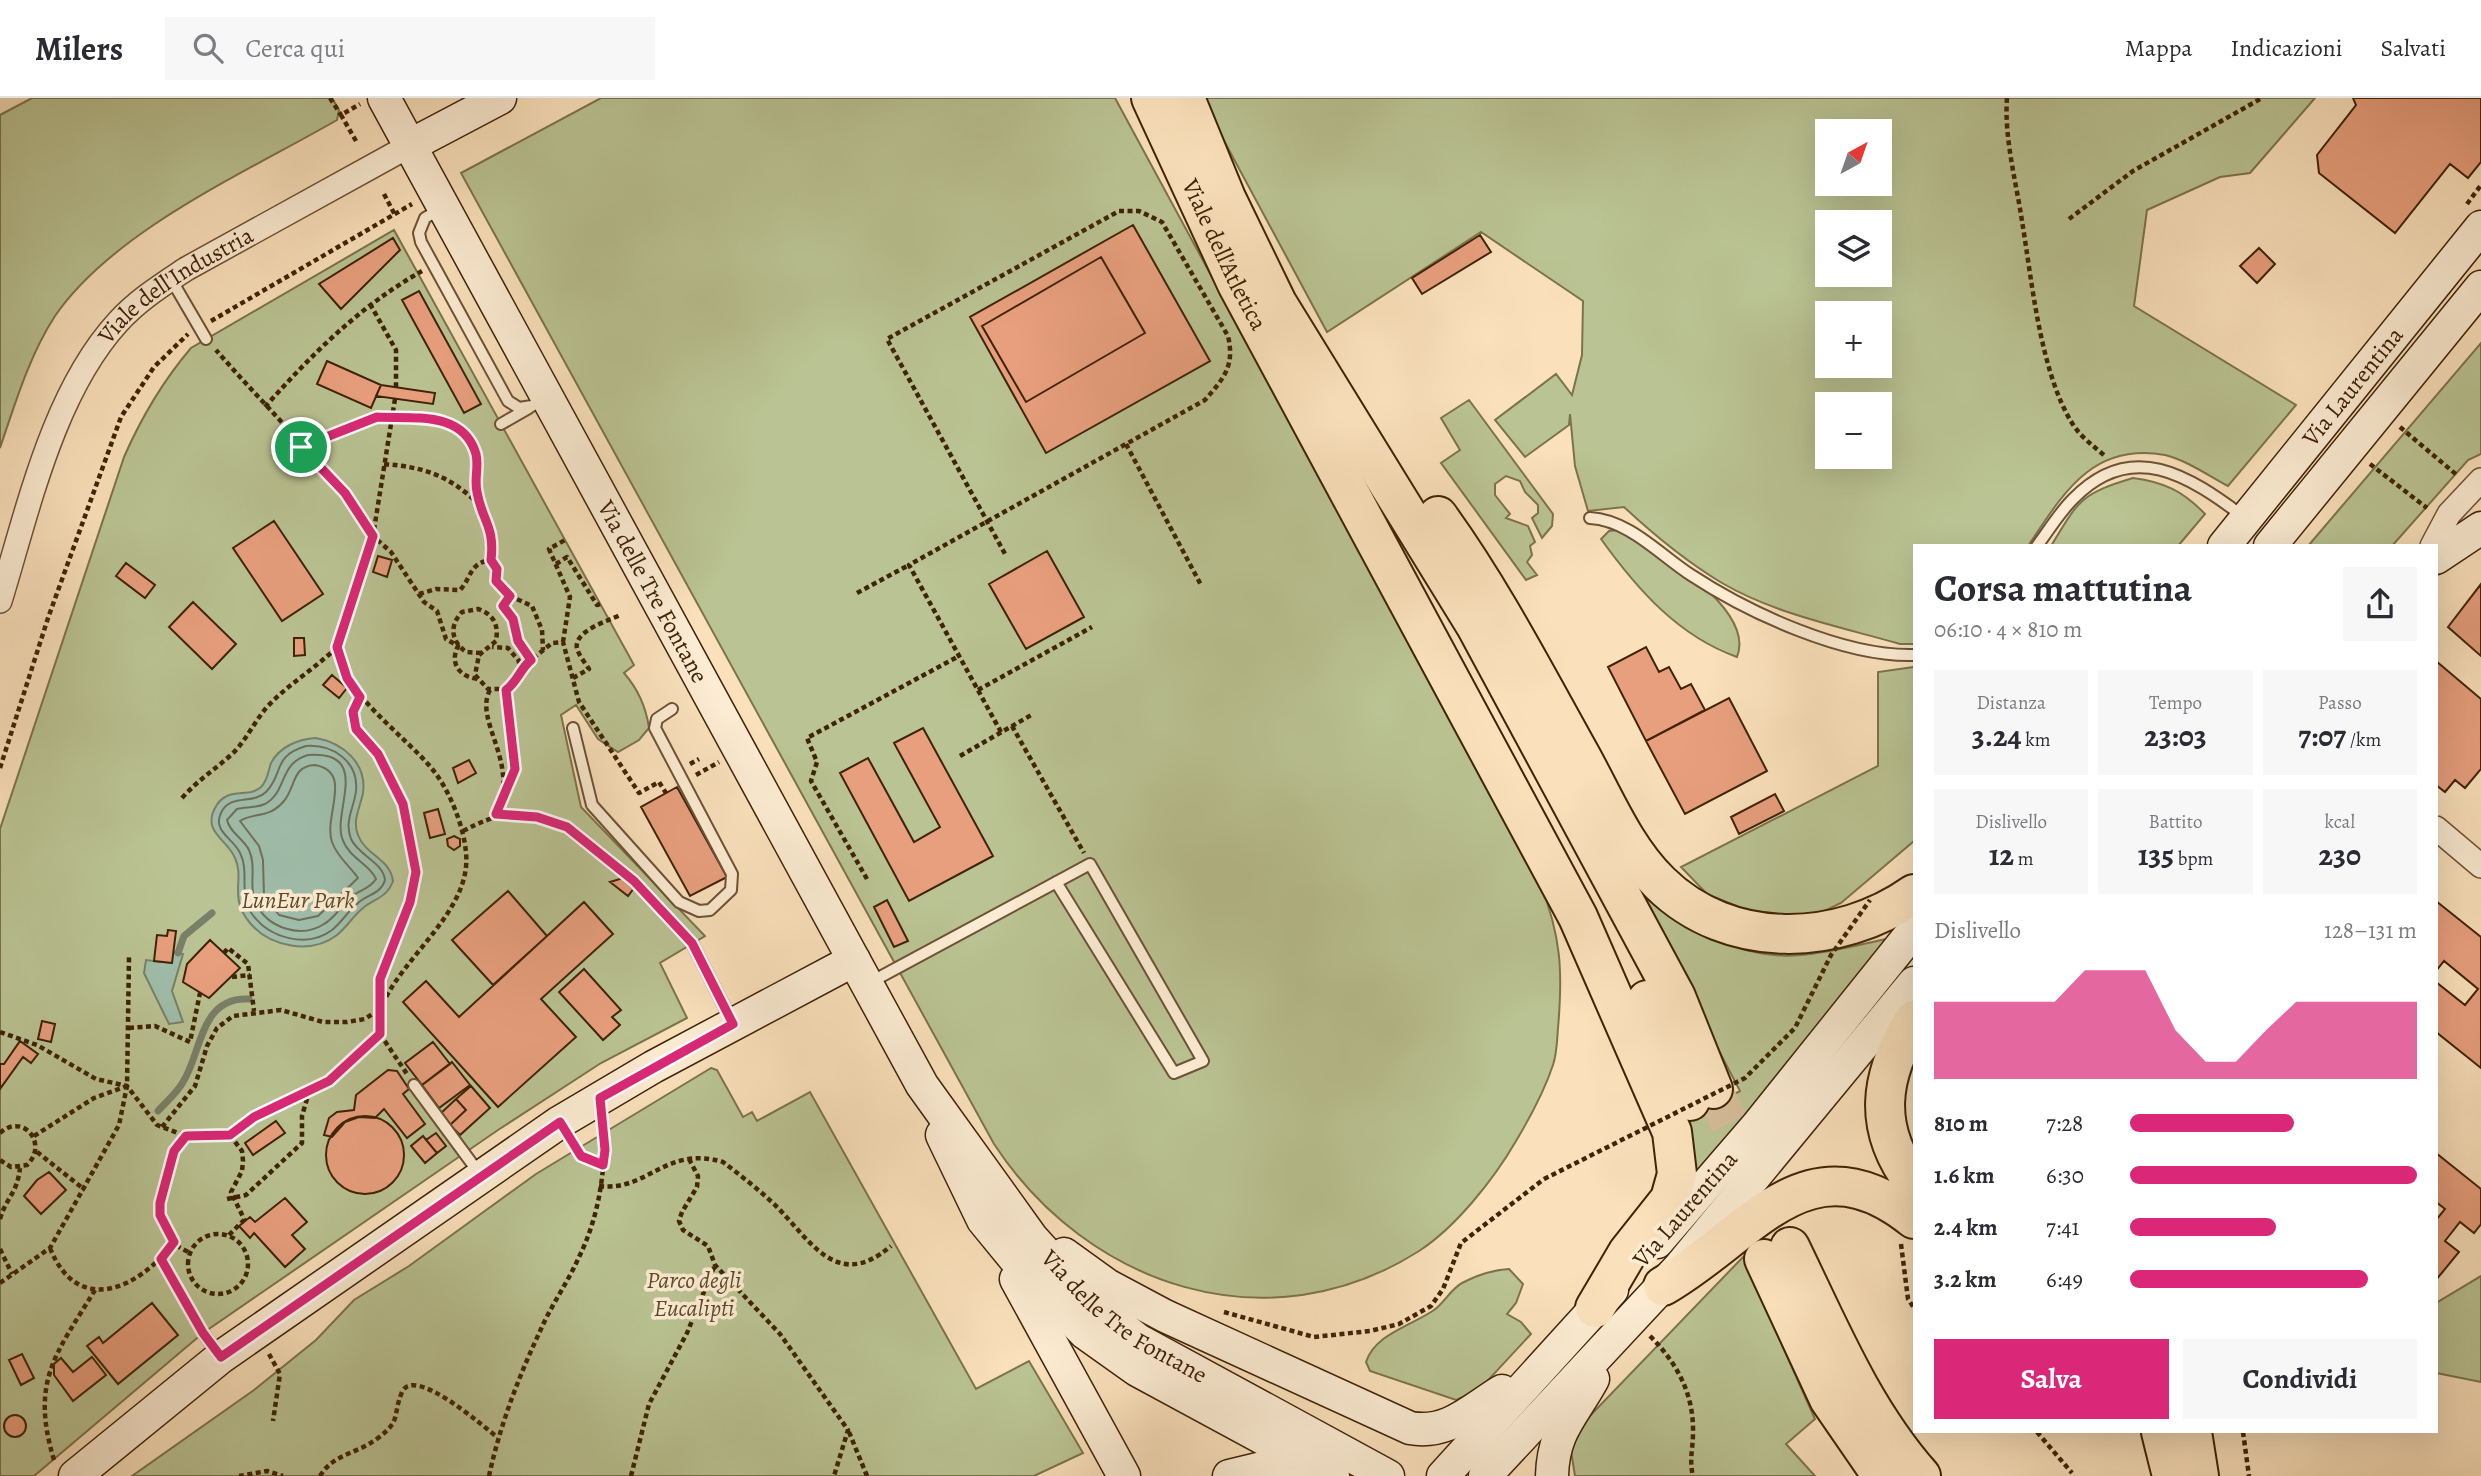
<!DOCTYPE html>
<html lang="it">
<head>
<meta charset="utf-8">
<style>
	:root { --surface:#fff; --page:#f7f7f7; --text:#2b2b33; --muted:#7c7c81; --line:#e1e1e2; --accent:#db2777 }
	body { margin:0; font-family:Alegreya,serif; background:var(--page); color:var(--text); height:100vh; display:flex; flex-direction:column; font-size:26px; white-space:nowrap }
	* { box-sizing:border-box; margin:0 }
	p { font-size:23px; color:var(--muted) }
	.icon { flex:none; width:38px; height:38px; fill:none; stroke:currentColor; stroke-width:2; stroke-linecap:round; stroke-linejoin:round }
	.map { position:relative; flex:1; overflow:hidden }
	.details { position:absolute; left:1913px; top:446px; width:525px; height:889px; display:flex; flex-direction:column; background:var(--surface); border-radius:0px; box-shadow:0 7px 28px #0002 }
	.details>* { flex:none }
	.needle { width:46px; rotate:40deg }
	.fabs { position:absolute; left:1815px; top:21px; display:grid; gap:14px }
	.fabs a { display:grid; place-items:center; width:77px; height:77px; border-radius:0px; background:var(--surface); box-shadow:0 7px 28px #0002; font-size:35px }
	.pin { position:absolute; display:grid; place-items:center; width:60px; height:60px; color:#fff; margin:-30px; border:4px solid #fff; border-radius:50%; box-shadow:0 2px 7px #0007 }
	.round { display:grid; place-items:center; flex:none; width:74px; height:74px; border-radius:0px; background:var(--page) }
	.overview { display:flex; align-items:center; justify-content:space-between; height:119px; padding:0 21px }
	h1 { font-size:38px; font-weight:700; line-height:52px }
	.stats { display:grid; grid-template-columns:repeat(3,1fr); gap:10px; height:119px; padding:7px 21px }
	.stats div { display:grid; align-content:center; border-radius:0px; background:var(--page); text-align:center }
	.stats b { font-size:30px; font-weight:700 }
	.stats small { font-size:19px; font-weight:400 }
	.stats p { font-size:19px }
	.chart { height:196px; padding:14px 21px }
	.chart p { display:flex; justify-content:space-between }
	.chart svg { width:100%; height:126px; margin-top:7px; fill:var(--accent); opacity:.7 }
	.primary-button { display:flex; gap:14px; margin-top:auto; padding:14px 21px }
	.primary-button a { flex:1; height:80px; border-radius:0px; background:var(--accent); color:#fff; font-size:28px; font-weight:700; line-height:80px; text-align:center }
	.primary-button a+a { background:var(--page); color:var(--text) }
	ul { padding:0 21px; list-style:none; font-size:23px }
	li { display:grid; grid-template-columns:112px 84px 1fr; align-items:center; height:52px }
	li i { height:18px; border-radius:9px; background:var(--accent) }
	header { display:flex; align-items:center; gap:42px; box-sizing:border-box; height:98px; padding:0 35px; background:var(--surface); border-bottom:2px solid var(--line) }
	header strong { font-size:33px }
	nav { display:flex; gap:38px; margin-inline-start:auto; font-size:24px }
	.search { width:490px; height:63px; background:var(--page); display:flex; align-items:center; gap:18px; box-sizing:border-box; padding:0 24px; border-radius:0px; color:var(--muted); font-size:26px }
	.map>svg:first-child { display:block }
</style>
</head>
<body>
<header>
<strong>Milers</strong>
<div class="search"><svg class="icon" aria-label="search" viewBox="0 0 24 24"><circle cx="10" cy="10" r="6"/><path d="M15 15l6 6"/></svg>Cerca qui</div>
<nav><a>Mappa</a><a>Indicazioni</a><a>Salvati</a></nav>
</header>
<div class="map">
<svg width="2481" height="1378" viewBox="0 0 2481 1378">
	<rect width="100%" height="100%" fill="#fae1bc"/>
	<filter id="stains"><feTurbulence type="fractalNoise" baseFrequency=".00286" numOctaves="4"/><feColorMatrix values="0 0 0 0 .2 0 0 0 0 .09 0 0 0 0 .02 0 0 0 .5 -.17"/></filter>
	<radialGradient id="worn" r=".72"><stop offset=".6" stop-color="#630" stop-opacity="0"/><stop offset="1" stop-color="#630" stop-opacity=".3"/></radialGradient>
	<path fill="#bac393" stroke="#7c734c" stroke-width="2" fill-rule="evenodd" d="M32,0H332L339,12L337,22C247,74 114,132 55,218C29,258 15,306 0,350V17Z
		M601,0H1115L1540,785C1561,838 1563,873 1558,930C1557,942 1557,955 1553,967C1544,994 1531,1018 1516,1043C1494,1081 1456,1129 1419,1153C1268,1249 1088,1189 994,1046L461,75Z
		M1201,0H2315L2250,75L2220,79L2147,112L2134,208L2296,307L2228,388C2209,378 2186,362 2165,357C2092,344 2063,396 2028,448H1914V546H1900C1841,529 1775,516 1722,485C1687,464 1654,437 1624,409L1588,413L1575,368L1570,316L1569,327L1525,359L1495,322L1556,276L1572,297L1582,257L1583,203L1481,134L1327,234ZM1827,33H1880V86H1827ZM1827,124H1880V177H1827ZM1827,215H1880V268H1827ZM1827,306H1880V359H1827Z
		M394,132L634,567L624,575C638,591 646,609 649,630L639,642L618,654L598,641L576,607L561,617L581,709L705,838L660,865L687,920L601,965L498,1032L203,1235L34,1378H0V731L124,359C142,318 162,284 191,250Z
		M2481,245V356L2468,362L2392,448H2308Z
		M1469,302L1553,416L1552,428L1542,440L1532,420L1538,415V407L1525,394L1520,383L1506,378L1495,386V397L1510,416L1506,420L1528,428L1535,444L1530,448L1532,457L1527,464L1537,477L1526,482L1441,365L1460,352L1441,320Z
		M2133,380C2164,384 2183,393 2205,416L2178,448H2051C2079,402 2080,396 2133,380Z
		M1618,432C1655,448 1756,512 1737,559C1678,538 1637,491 1601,441L1609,433Z
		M1914,569V743L1841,805L1808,821L1746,812L1707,796L1681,769L1878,668V574Z
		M1636,794C1685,827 1739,863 1800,857C1829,855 1858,847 1886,841L1750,1013L1681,1095L1679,1026L1740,993Z
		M711,970L717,972L743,1019L752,1014L757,1023L810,994L976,1291L1029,1263L1083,1355L1034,1378H132L254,1292L316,1242L354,1202L409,1168L536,1076Z
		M1743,1159L1815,1321L1786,1346L1815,1378H1575L1571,1353L1584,1324Z
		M1509,1171L1523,1186L1516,1205L1507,1216L1521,1224L1531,1236L1479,1292L1456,1302L1370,1273L1366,1264C1375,1236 1411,1228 1434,1212C1444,1205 1451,1191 1462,1185C1477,1177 1492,1172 1509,1171Z
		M2481,1178V1284L2436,1275V1205Z"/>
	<path fill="#9fbeab" stroke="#798069" stroke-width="2" d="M316,640C343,645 367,665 363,695C360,710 352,723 358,737C366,758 390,760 393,783C387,800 375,800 363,810C353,818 347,829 337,837C311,857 270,849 250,825C228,799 245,782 235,760C228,742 202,734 215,710C227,687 248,701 261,689C268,682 268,673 271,665C280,648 299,641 316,640Z
		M173,854L183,856L172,893L183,924L169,926L144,875L146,862L171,865Z"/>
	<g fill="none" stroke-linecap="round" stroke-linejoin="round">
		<path stroke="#6f7058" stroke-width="2" d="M306,648C332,646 359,663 356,693C354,710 344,723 351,741C359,758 383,764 385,782C381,796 368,796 358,805C348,813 342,824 332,832C307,851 269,840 252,816C238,796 250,774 240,755C234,741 212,733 221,715C230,695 253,707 266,694C284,676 272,658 306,648Z
			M308,657C372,652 333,712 342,740C349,761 370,766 376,781C370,791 359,792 351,799C341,808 335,820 324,826C301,841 267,830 256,805C248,788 257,769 249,752C243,740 230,735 227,722L237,711C246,709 256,710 265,706C288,693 278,666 308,657Z
			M315,667C354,674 323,718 332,744C337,759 350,768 358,780L318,818L299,822L279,817L264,798L263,762L259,748L240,723C254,714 269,721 284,703C296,688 292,668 315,667Z"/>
		<path stroke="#798069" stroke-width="7" d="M178,855L184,838L212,815
			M158,1013C166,1004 177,995 183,984C202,954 200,898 249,901"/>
	</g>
	<path fill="#e89f7e" stroke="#3f2306" stroke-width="2" d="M2353,0H2481V64L2468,80L2450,66L2395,135L2319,75L2317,57L2356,7Z
		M1133,127L1210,263L1046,355L970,219Z
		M1480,137L1491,154L1422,196L1412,180Z
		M393,140L400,152L341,211L319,186Z
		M2259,150L2275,166L2257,185L2240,168Z
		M1101,159L1145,235L1026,304L982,228Z
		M419,193L481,306L464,315L402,202Z
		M327,263L381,287L371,310L317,286Z
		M381,287L435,295L433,306L376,298Z
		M274,423L323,496L282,523L233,450Z
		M1047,453L1084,519L1026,551L989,486Z
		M378,458L392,462L387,479L373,474Z
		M126,465L155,487L145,500L116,478Z
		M2481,486V558L2448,529Z
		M193,504L236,546L212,571L169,529Z
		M294,540H304L305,557L294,558Z
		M1646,549L1659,574L1669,569L1681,591L1691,586L1705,612L1646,643L1608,569Z
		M2436,563L2481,601V671L2465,690L2455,682L2445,694L2436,687Z
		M332,577L347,590L339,600L323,587Z
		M1729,600L1767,673L1685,716L1646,643Z
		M923,630L993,758L909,803L840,675L868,660L914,744L940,729L894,645Z
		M469,662L476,675L458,685L453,670Z
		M677,689L727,779L690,798L641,709Z
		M1775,696L1784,713L1739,736L1731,719Z
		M438,711L445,736L430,740L424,715Z
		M454,738L460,741V748L454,752L448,748L447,741Z
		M623,780L634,790L628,798L610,784Z
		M508,793L547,838L493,887L452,842Z
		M887,802L908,843L894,849L874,809Z
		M2436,803L2481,839V970L2436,934V884L2465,907L2478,891L2444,863L2436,873Z
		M584,804L613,836L541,901L576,939L498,1009L403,904L426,883L459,919Z
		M168,832L176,833L172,865L154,863L157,837L167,838Z
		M210,842L240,870L209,900L183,884L187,866Z
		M584,871L621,912L612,919L620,927L603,942L559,894Z
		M42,923L55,926L51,944L38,941Z
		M20,943L38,956L31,965L23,959L0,991V966H4Z
		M433,944L450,966L422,987L405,965Z
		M452,964L470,987L439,1010L422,987Z
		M388,972L397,973L409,991L403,996L425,1026L407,1040L384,1011L375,1020L359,1019L345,1024L332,1039L324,1037L329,1020L337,1014L354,1012L356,997Z
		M471,988L490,1010L460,1037L450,1027L466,1012L456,1001Z
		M456,1001L466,1012L450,1027L440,1016Z
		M326 1057a39 39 0 1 1 78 0a39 39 0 1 1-78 0Z
		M276,1023L285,1035L253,1057L245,1045Z
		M436,1035L446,1048L437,1055L426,1042Z
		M423,1038L437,1055L425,1065L411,1048Z
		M2436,1055L2481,1091V1126L2474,1135L2460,1124L2445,1143L2459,1154L2436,1182V1122L2445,1111L2436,1104Z
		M49,1074L66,1092L41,1116L24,1098L37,1082Z
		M285,1100L307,1124L292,1137L305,1151L285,1169L254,1135L250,1140L239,1128L250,1119L255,1124Z
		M152,1205L178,1237L118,1286L87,1248L99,1239L103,1245Z
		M22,1256L34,1280L21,1287L9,1262Z
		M92,1259L106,1277L73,1303L54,1277V1266L61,1260L73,1274Z
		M4 1328a11 11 0 1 1 22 0a11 11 0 1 1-22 0Z"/>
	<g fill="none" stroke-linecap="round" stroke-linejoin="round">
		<path stroke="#d5bb98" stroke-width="38" stroke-dasharray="38 19" stroke-linecap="butt" d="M1713,991L1790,1149"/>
		<defs>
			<path id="lane" d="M442,110L425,120L419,135L421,144L508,303L519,310L532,308
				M171,181L206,241
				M501,326L529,310
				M1590,420C1629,422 1660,457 1691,477C1749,515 1844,559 1914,557
				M2037,448C2049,432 2059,415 2073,401C2132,340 2189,378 2244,419
				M573,630L592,707L679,804L699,813L710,812L731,792L732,776L655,630L657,621L672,611
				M567,729L634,783L692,845L732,924
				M869,885L1090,766L1203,963L1174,975L1056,784
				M414,987L479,1075
				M203,1235L220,1258"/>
			<g id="street">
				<path d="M2432,448L2449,416L2481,382"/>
				<path id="s1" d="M0,503C28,412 53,295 118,224C138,202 162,187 186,171L409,48"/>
				<path d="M2436,730L2481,768"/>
			</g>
			<g id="secondary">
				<path id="s2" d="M384,0L922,987L1032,1140L1091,1205L1138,1242L1388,1378"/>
				<path d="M409,48L500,0"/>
				<path id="s3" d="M2224,448L2481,129"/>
				<path d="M2270,448L2481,189"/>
				<path d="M2436,460L2481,430"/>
				<path d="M942,1037L983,1122L1024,1172L1085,1235L1137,1272L1333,1378"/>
				<path d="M1657,1144L1757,1028L1914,832"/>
				<path d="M1064,1156L1107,1187L1165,1218L1410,1330C1448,1337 1472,1311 1502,1293"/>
				<path d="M1016,1181L1124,1378"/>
				<path d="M75,1378L221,1259L560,1024L653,969L854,862"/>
				<path d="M1229,1378L1262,1370L1311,1378"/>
				<path d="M1443,1378L1612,1192"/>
				<path d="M1485,1378L1679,1170L1914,885"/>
				<path d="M1552,1378C1553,1333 1573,1318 1593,1281"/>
			</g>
			<g id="highway">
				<path id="s4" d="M1151,0L1237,186L1578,819L1672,1034L1677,1076L1670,1101L1628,1154L1595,1210"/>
				<path d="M1185,0L1226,100L1277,205L1476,528L1676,899L1713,991"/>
				<path d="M1438,418C1493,494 1536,578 1582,660C1605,702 1625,751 1660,785C1729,853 1839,849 1914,796"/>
				<path d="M1647,902L1690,1003"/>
				<path d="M1914,922C1879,978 1872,1030 1914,1085"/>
				<path d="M1790,1149C1829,1229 1862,1311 1921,1378"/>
				<path d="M1764,1161L1829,1301L1882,1378"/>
				<path d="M1663,1188C1751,1138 1807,1036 1914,1121"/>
				<path d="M2161,1334L2172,1378"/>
				<path d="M2192,1334L2199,1378"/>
			</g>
		</defs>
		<use href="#lane" stroke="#6e5234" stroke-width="14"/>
		<use href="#street" stroke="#6e5234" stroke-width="26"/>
		<use href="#secondary" stroke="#3f2306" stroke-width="35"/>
		<use href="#highway" stroke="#3f2306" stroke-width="42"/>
		<path stroke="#3f2306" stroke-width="4.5" stroke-dasharray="5 3.5" stroke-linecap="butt" d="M330,0L341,17
			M2007,0C2004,40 2016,83 2022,123C2032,183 2040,273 2072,325C2081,340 2094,348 2106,359
			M356,43L341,17L360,6
			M384,96L395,117
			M2467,106L2481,87
			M2069,121L2133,73L2262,0
			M370,206L396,252V289
			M211,223L412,106
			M395,301L373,438L391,454L424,504L437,513L446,541L458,548C449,566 460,579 478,581
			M265,309C312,256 360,208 422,173
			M2400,329L2458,378
			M1126,346L1201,487
			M301,349L377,319L442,322L453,327L463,334L477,359L476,393L489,425L493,445L491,462L497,471L496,483L510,498L532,508L542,532L543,552
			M384,366C424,369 451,378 479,407
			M2370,366L2427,410
			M556,466L567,459L597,507L600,506
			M857,495L909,467
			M419,496L436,491L460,492C472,479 469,465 491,462
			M510,498L503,508L512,521L518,543L531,562
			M563,544L570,499L549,451L565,442
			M481,555L466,554C451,543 449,528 462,514L478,511C493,516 499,526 496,543L479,557L475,577L488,591H507L518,580L519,563L508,550L492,549
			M520,571L552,545L563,544L579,604L639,695L659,684L666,695
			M573,580L589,571C585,565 579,557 577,551C573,533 608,523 620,517
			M490,592C473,623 521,665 496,716
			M978,592L1092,529
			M1012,628L1084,755
			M1001,634L909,467L1205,302C1224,280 1235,268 1228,238L1162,124L1139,113H1119L887,241L1005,456
			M960,658L1033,616
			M690,666L699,661
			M0,670L48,520L121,319L154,269L188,236
			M696,677L719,664
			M506,688L511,684L515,671L505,603L507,591
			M182,700C197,683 214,672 231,657C246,643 254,624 267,609C288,586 315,571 337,549
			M463,733C498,715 515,711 553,724
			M867,781L811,683L817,664L807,640L959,558
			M224,855L228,850L248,866L254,913
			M232,879L250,877
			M129,930L155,928L190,944L200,895
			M0,934L37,947L96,981L127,988L157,1027L186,1038L230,1037L254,1019L329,983L380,936C380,928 378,917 381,910C401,859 472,813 466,755C464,729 450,693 433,672C407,639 338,592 337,549C337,542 343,531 345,524C354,495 363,467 373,438C330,370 269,313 216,252
			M380,936L407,976
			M162,1029L195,988L207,948L217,930L233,918L281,912L323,924H347L365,921L380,911V881L410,804L416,773L403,706L378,656L356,631L353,614L360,599
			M0,1035C23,1014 49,1046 27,1067L11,1069L0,1062
			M230,1037L242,1053L243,1063L242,1073L231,1094L245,1123
			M34,1038L94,1000L127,988
			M186,1038L174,1053L160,1117L177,1148L190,1155
			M574,1046L588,1064L603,1067
			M37,1054L85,1092
			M689,1061L698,1078L697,1089L682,1114L679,1123L683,1132L708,1148L715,1167L780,1236L848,1332L834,1378
			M599,1088C648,1094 665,1047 723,1064C740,1077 758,1091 774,1106C810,1141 836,1195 891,1148
			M227,1101L246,1097L302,1045V1018L309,994
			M0,1121C7,1098 17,1096 20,1070
			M188 1166a30 30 0 1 1 60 0a30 30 0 1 1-60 0Z
			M229,1137L244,1122
			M1901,1146L1908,1201L1914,1210
			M50,1150C78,1220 140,1190 174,1144
			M0,1151L12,1176
			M161,1162L195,1222
			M0,1185L50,1150L119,1027L127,988L129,859
			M1224,1214L1314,1239L1370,1233L1399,1226L1431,1208L1443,1191L1461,1145L1544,1081
			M1650,1238C1677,1265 1694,1296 1693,1335C1693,1351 1689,1362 1693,1378
			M269,1256L280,1276L273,1323
			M849,1334L867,1378
			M2037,1334L2072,1375
			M2243,1334L2249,1378
			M54,1362C30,1283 56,1256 95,1192
			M239,1378L267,1373L283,1378
			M320,1378C334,1355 358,1356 378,1340C402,1322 392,1318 402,1294C414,1267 484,1329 497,1339
			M489,1378C500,1327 519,1278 541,1231C552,1206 568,1184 579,1159C598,1121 607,1071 603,1028
			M631,1378L649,1306L687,1235L715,1167"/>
		<use href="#lane" stroke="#fcecd3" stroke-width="10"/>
		<use href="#street" stroke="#fcecd3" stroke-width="23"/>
		<use href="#secondary" stroke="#fcecd3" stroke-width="32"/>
		<use href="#highway" stroke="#fae1bc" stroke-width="38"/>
		<path stroke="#3f2306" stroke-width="4.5" stroke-dasharray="5 3.5" stroke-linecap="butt" d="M1544,1081L1745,980L1795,930L1831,857L1870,802"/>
	</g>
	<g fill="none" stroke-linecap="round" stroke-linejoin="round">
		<defs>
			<path id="route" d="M377,319C412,321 463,312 476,356C479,369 474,381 477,394C482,423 495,428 491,462L497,471L496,483L510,498L503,508L513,521L518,543L531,562C520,571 518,583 506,592L515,671L496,716L537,719L567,729L634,783L692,845L733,926L600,1000L605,1052L603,1067L581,1058L560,1024L221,1259L203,1235L161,1161L174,1144L160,1117V1105L174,1053L186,1038L230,1037L254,1019L329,983L380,936V881L410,804L416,774L403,706L378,656L356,631L353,614L360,599L347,580L337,549L373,438L345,395L301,349Z"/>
		</defs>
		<use href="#route" stroke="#fff" stroke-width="14"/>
		<use href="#route" stroke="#db2777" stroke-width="9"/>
	</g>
	<g text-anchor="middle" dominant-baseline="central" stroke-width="7" stroke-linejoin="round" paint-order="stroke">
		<g font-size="24" fill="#3f2306" stroke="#fcecd3">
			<text stroke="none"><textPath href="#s4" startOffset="173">Viale dell'Atletica</textPath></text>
			<text stroke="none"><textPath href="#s1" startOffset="374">Viale dell'Industria</textPath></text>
			<text stroke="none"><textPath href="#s3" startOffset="205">Via Laurentina</textPath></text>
			<text stroke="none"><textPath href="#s2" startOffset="562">Via delle Tre Fontane</textPath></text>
			<text transform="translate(1685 1111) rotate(-49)">Via Laurentina</text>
			<text stroke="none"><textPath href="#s2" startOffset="1435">Via delle Tre Fontane</textPath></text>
		</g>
		<g font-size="24" font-style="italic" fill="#5e4b29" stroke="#fcecd3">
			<text x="298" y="802">LunEur Park</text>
			<text x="694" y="1182">Parco degli<tspan x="694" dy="28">Eucalipti</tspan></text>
		</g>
	</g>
	<rect width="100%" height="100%" filter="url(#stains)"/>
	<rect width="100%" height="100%" fill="url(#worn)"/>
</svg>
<div class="fabs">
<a><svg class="needle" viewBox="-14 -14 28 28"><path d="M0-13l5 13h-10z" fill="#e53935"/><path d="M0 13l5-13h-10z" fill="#7c7c81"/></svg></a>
<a><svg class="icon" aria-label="layers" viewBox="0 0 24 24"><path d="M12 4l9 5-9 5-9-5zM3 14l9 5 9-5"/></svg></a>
<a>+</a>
<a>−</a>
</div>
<div class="pin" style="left:301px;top:349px;background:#1e9e55"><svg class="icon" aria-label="arrive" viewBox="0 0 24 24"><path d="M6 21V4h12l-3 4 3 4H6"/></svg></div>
<section class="details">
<div class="overview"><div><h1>Corsa mattutina</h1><p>06:10 · 4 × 810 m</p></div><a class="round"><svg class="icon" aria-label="share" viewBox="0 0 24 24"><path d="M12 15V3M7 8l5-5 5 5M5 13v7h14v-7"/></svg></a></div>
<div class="stats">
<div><p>Distanza</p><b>3.24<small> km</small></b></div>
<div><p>Tempo</p><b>23:03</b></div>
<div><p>Passo</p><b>7:07<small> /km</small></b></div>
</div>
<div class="stats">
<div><p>Dislivello</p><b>12<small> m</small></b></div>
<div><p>Battito</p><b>135<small> bpm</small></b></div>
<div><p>kcal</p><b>230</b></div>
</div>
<div class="chart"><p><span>Dislivello</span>128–131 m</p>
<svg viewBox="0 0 160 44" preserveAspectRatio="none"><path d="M0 44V17L10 17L20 17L30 17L40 17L50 6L60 6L70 6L80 27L90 38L100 38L110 27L120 17L130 17L140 17L150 17L160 17V44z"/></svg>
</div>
<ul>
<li><b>810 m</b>7:28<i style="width:57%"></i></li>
<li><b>1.6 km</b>6:30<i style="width:100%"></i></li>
<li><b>2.4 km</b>7:41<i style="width:51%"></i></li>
<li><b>3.2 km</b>6:49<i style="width:83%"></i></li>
</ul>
<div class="primary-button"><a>Salva</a><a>Condividi</a></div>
</section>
</div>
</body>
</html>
